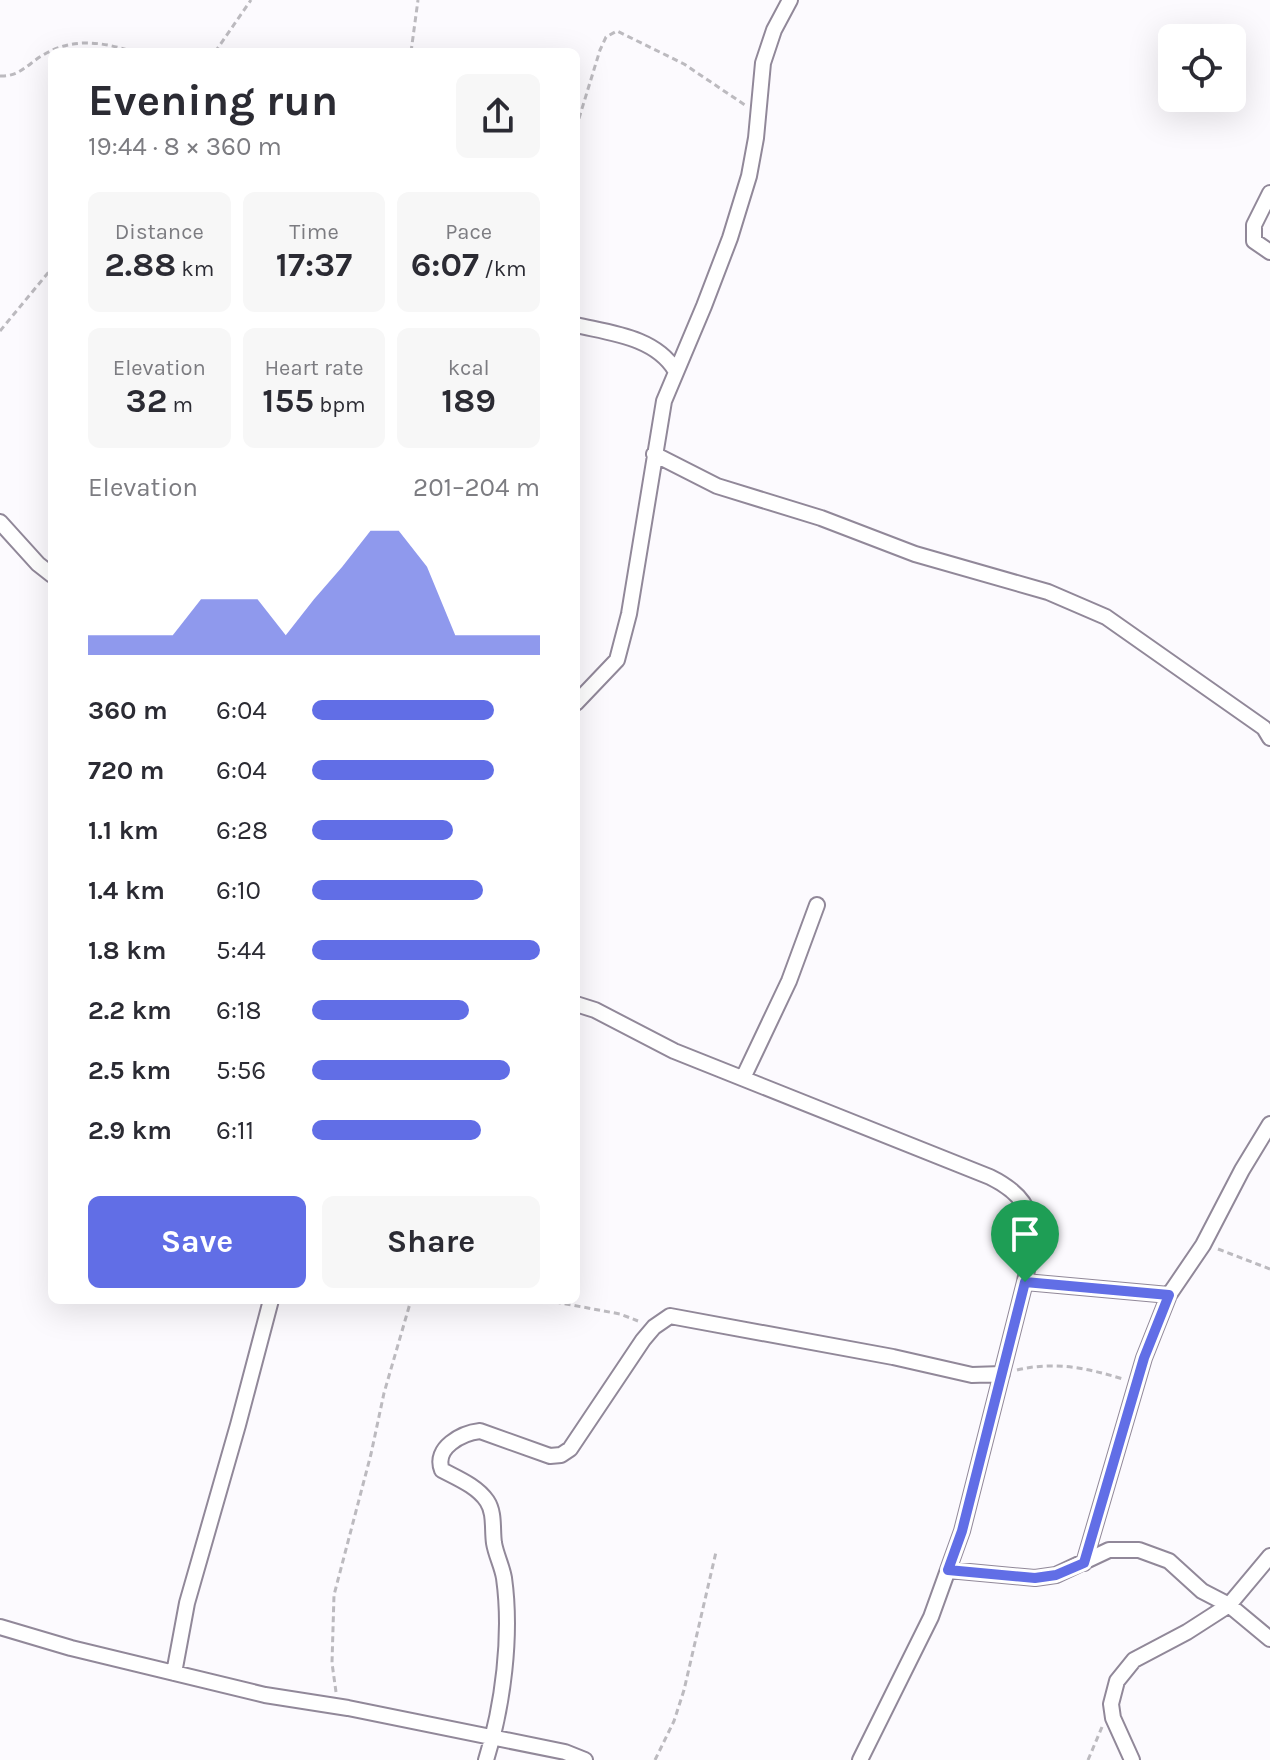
<!DOCTYPE html>
<html lang="en">
<head>
<meta charset="utf-8">
<style>
	:root { --surface:#fff; --page:#f7f7f7; --text:#2b2b33; --muted:#7c7c81; --accent:#616ee6 }
	body { margin:0; font-family:Karla,sans-serif; background:var(--page); color:var(--text); height:100vh; display:flex; flex-direction:column; font-size:30px; white-space:nowrap }
	* { box-sizing:border-box; margin:0 }
	p { font-size:26px; color:var(--muted) }
	.icon { flex:none; width:44px; height:44px; fill:none; stroke:currentColor; stroke-width:2; stroke-linecap:round; stroke-linejoin:round }
	.map { position:relative; flex:1; overflow:hidden }
	.details { position:absolute; left:48px; top:48px; width:532px; height:1256px; display:flex; flex-direction:column; background:var(--surface); border-radius:12px; box-shadow:0 8px 32px #0002 }
	.details>* { flex:none }
	.controls { position:absolute; left:1158px; top:24px; display:grid; gap:16px }
	.controls a { display:grid; place-items:center; width:88px; height:88px; border-radius:12px; background:var(--surface); box-shadow:0 8px 32px #0002; font-size:40px }
	.pin { position:absolute; display:grid; place-items:center; width:68px; height:68px; color:#fff; margin:-82px -34px; border-radius:50% 50% 50% 0; rotate:-45deg; box-shadow:0 0 8px #0007 }
	.pin .icon { rotate:45deg }
	.round { display:grid; place-items:center; flex:none; width:84px; height:84px; border-radius:12px; background:var(--page) }
	.overview { display:flex; align-items:center; justify-content:space-between; height:136px; padding:0 40px }
	h1 { font-size:44px; font-weight:700; line-height:60px }
	.stats { display:grid; grid-template-columns:repeat(3,1fr); gap:12px; height:136px; padding:8px 40px }
	.stats div { display:grid; align-content:center; border-radius:12px; background:var(--page); text-align:center }
	.stats b { font-size:34px; font-weight:700 }
	.stats small { font-size:22px; font-weight:400 }
	.stats p { font-size:22px }
	.chart { height:224px; padding:16px 40px }
	.chart p { display:flex; justify-content:space-between }
	.chart svg { width:100%; height:144px; margin-top:8px; fill:var(--accent); opacity:.7 }
	.cta { display:flex; gap:16px; margin-top:auto; padding:16px 40px }
	.cta a { flex:1; height:92px; border-radius:12px; background:var(--accent); color:#fff; font-size:32px; font-weight:700; line-height:92px; text-align:center }
	.cta a+a { background:var(--page); color:var(--text) }
	ul { padding:0 40px; list-style:none; font-size:26px }
	li { display:grid; grid-template-columns:128px 96px 1fr; align-items:center; height:60px }
	li i { height:20px; border-radius:10px; background:var(--accent) }
	.map>svg:first-child { display:block }
</style>
</head>
<body>
<div class="map">
<svg width="1270" height="1760" viewBox="0 0 1270 1760">
	<rect width="100%" height="100%" fill="#fcfafe"/>
	<g fill="none" stroke-linecap="round" stroke-linejoin="round">
		<defs>
			<path id="minor" d="M1270,193L1254,225V241L1270,252
				M576,325C610,333 655,337 675,370
				M654,454L717,486L821,518L915,554L1048,592L1106,617L1264,728L1270,738
				M0,522L38,564L52,575
				M576,703L617,660L629,614L664,401L704,306L730,238L749,176L756,138L763,63L774,30L790,0
				M576,1004L595,1010L674,1051L990,1177C1043,1203 1033,1232 1025,1282L962,1531L931,1617L860,1760
				M743,1078L789,981L817,905
				M1025,1282L1169,1295
				M1084,1563L1144,1358L1169,1295L1203,1245L1242,1170L1270,1124
				M948,1570L1035,1578L1056,1575L1109,1550H1139L1169,1561L1202,1591L1229,1605L1270,1639
				M0,1627L71,1648L265,1695L348,1708L565,1752L585,1760
				M174,1673L187,1603L238,1425L271,1300
				M486,1760C503,1706 512,1635 504,1578C502,1566 496,1555 494,1543C492,1529 495,1513 487,1501C477,1486 457,1478 442,1470C433,1448 462,1433 480,1431L550,1456L561,1455L570,1449L643,1340L654,1327L670,1316L893,1357L972,1375L1002,1374
				M1132,1760L1113,1718L1111,1704L1117,1681L1134,1660L1187,1632L1229,1605L1270,1556"/>
		</defs>
		<use href="#minor" stroke="#918899" stroke-width="18"/>
		<path stroke="#bcbabf" stroke-width="3" stroke-dasharray="6 4" stroke-linecap="butt" d="M215,52L251,0
			M411,52L418,0
			M0,76C19,77 28,64 43,55C73,37 103,42 134,52
			M576,128L600,50L606,37L617,31L684,64L745,105
			M0,331L52,268
			M1218,1249L1270,1269
			M545,1300L620,1314L638,1321
			M1017,1370C1055,1361 1087,1368 1123,1379
			M336,1692L332,1663L334,1595L371,1454L384,1393L411,1300
			M655,1760L674,1721L684,1690L716,1552
			M1088,1760L1102,1727"/>
		<use href="#minor" stroke="#fff" stroke-width="14"/>
	</g>
	<g fill="none" stroke-linecap="round" stroke-linejoin="round">
		<defs>
			<path id="route" d="M1025,1282L1169,1295L1144,1358L1084,1563L1056,1575L1035,1578L948,1570L962,1531Z"/>
		</defs>
		<use href="#route" stroke="#fff" stroke-width="16"/>
		<use href="#route" stroke="#616ee6" stroke-width="10"/>
	</g>
</svg>
<div class="controls">
<a><svg class="icon" aria-label="locate" viewBox="0 0 24 24"><circle cx="12" cy="12" r="6"/><path d="M12 2v4M12 18v4M2 12h4M18 12h4"/></svg></a>
</div>
<div class="pin" style="left:1025px;top:1282px;background:#1e9e55"><svg class="icon" aria-label="arrive" viewBox="0 0 24 24"><path d="M6 21V4h12l-3 4 3 4H6"/></svg></div>
<section class="details">
<div class="overview"><div><h1>Evening run</h1><p>19:44 · 8 × 360 m</p></div><a class="round"><svg class="icon" aria-label="share" viewBox="0 0 24 24"><path d="M12 15V3M7 8l5-5 5 5M5 13v7h14v-7"/></svg></a></div>
<div class="stats">
<div><p>Distance</p><b>2.88<small> km</small></b></div>
<div><p>Time</p><b>17:37</b></div>
<div><p>Pace</p><b>6:07<small> /km</small></b></div>
</div>
<div class="stats">
<div><p>Elevation</p><b>32<small> m</small></b></div>
<div><p>Heart rate</p><b>155<small> bpm</small></b></div>
<div><p>kcal</p><b>189</b></div>
</div>
<div class="chart"><p><span>Elevation</span>201–204 m</p>
<svg viewBox="0 0 160 44" preserveAspectRatio="none"><path d="M0 44V38L10 38L20 38L30 38L40 27L50 27L60 27L70 38L80 27L90 17L100 6L110 6L120 17L130 38L140 38L150 38L160 38V44z"/></svg>
</div>
<ul>
<li><b>360 m</b>6:04<i style="width:80%"></i></li>
<li><b>720 m</b>6:04<i style="width:80%"></i></li>
<li><b>1.1 km</b>6:28<i style="width:62%"></i></li>
<li><b>1.4 km</b>6:10<i style="width:75%"></i></li>
<li><b>1.8 km</b>5:44<i style="width:100%"></i></li>
<li><b>2.2 km</b>6:18<i style="width:69%"></i></li>
<li><b>2.5 km</b>5:56<i style="width:87%"></i></li>
<li><b>2.9 km</b>6:11<i style="width:74%"></i></li>
</ul>
<div class="cta"><a>Save</a><a>Share</a></div>
</section>
</div>
</body>
</html>
